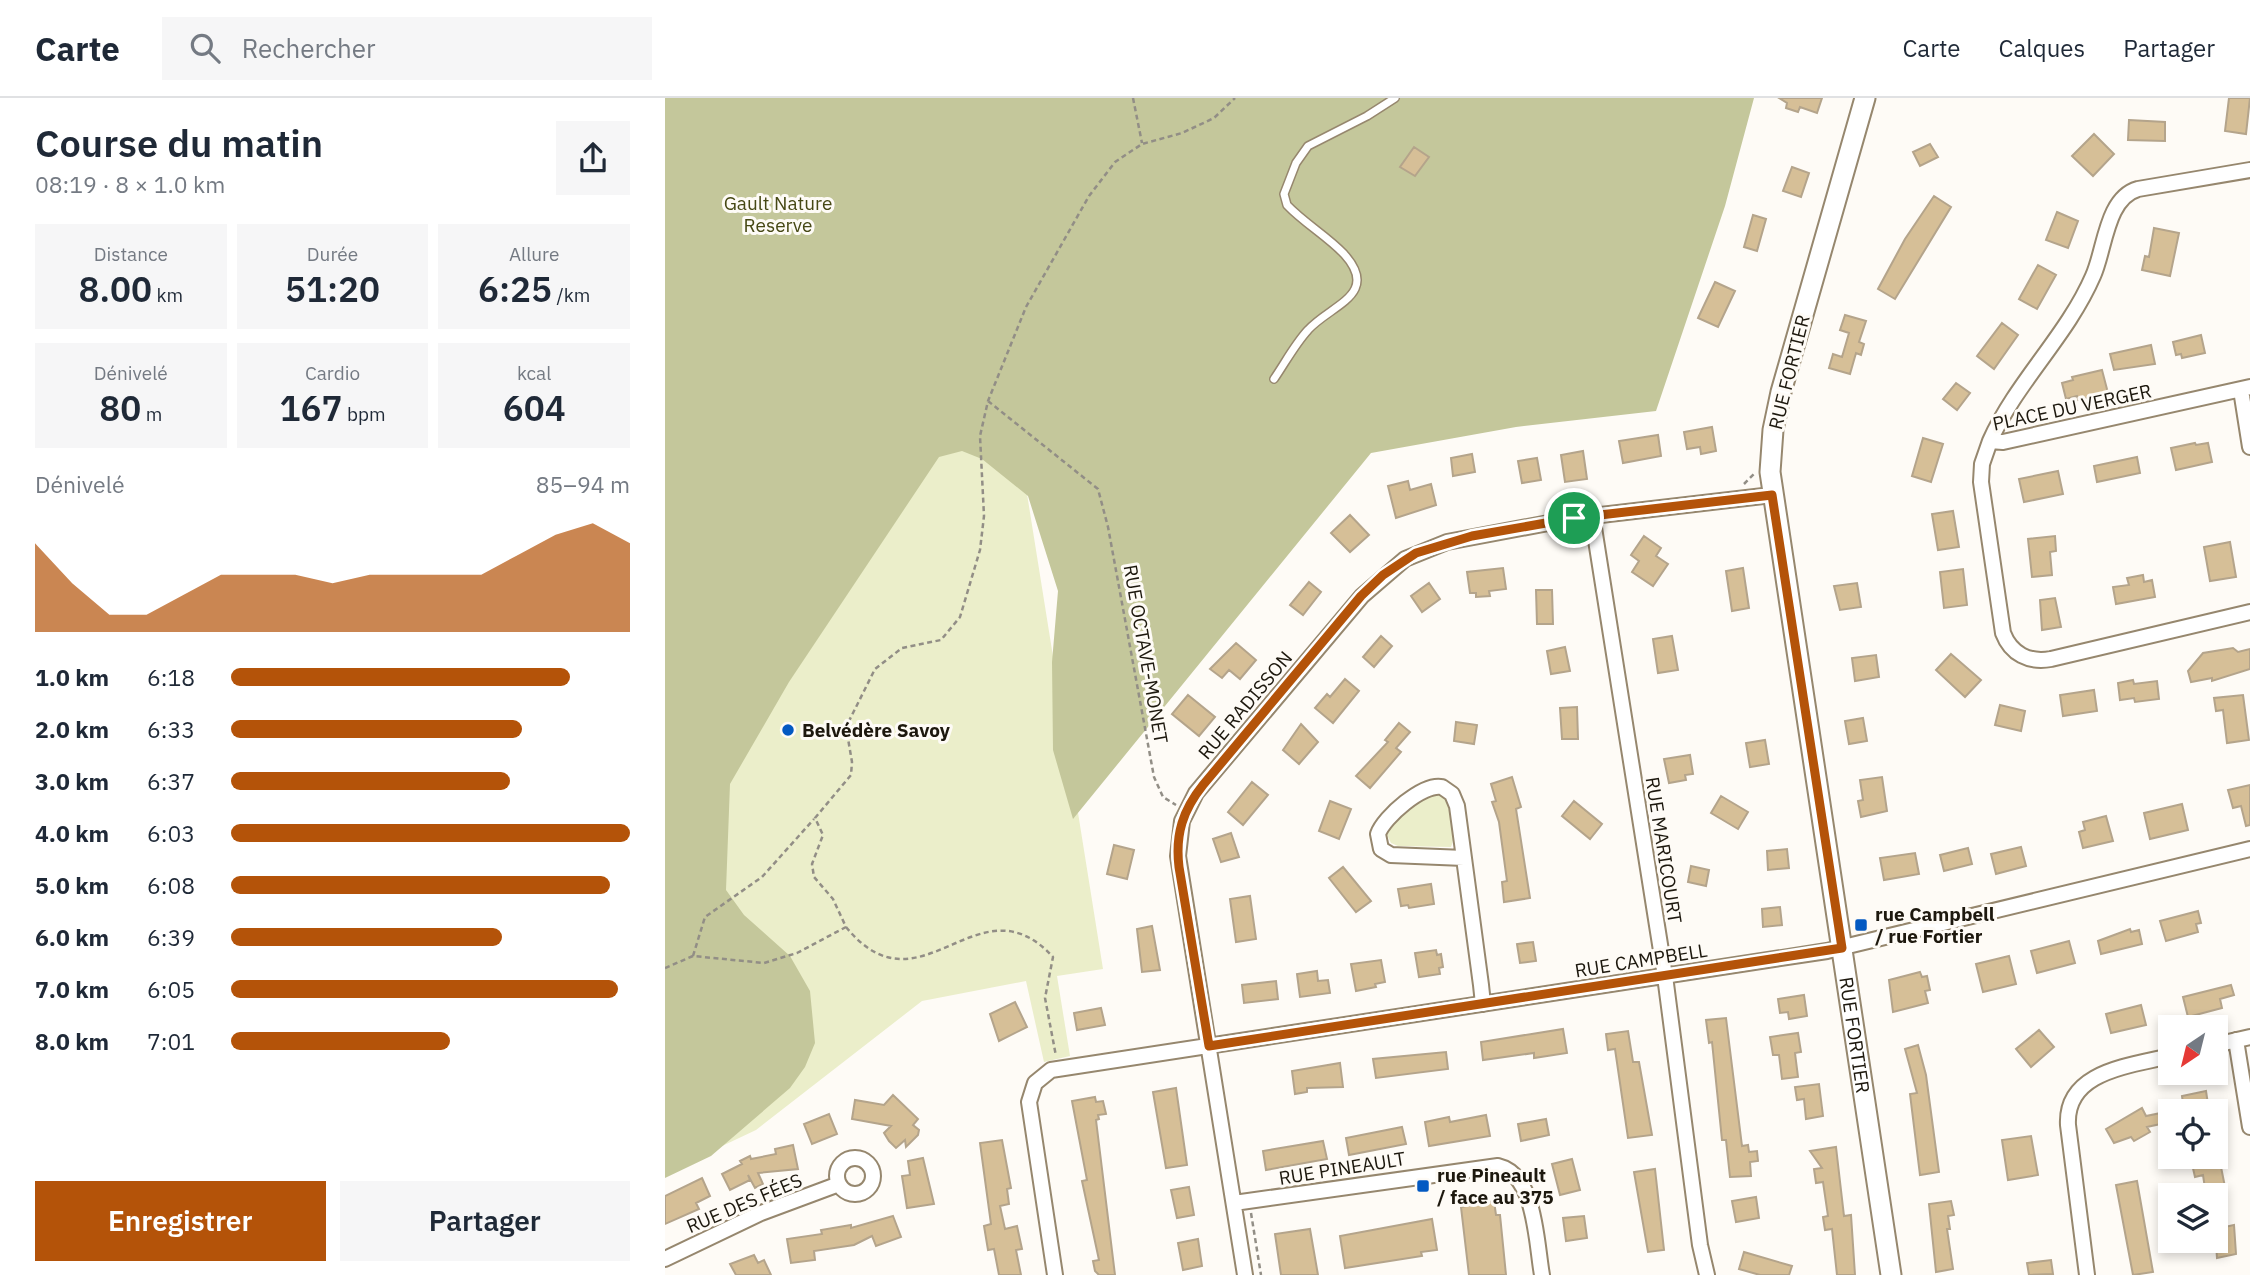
<!DOCTYPE html>
<html lang="fr">
<head>
<meta charset="utf-8">
<style>
	:root { --surface:#fff; --page:#f6f6f7; --text:#1f2937; --muted:#747a83; --line:#e0e1e3; --accent:#b45309 }
	body { margin:0; font-family:"IBM Plex Sans",sans-serif; background:var(--page); color:var(--text); height:100vh; display:flex; flex-direction:column; font-size:26px; white-space:nowrap }
	* { box-sizing:border-box; margin:0 }
	p { font-size:23px; color:var(--muted) }
	.icon { flex:none; width:38px; height:38px; fill:none; stroke:currentColor; stroke-width:2; stroke-linecap:round; stroke-linejoin:round }
	.map { position:relative; flex:1; overflow:hidden }
	.panel { display:flex; flex-direction:column; background:var(--surface); width:665px }
	.panel>* { flex:none }
	.needle { width:46px; rotate:215deg }
	.controls { position:absolute; left:1493px; top:917px; display:grid; gap:14px }
	.controls a { display:grid; place-items:center; width:70px; height:70px; border-radius:0px; background:var(--surface); box-shadow:0 4px 10px #0003; font-size:35px }
	.pin { position:absolute; display:grid; place-items:center; width:60px; height:60px; color:#fff; margin:-30px; border:4px solid #fff; border-radius:50%; box-shadow:0 2px 7px #0007 }
	.round { display:grid; place-items:center; flex:none; width:74px; height:74px; border-radius:0px; background:var(--page) }
	.headline { display:flex; align-items:center; justify-content:space-between; height:119px; padding:0 35px }
	h1 { font-size:38px; font-weight:600; line-height:52px }
	.metrics { display:grid; grid-template-columns:repeat(3,1fr); gap:10px; height:119px; padding:7px 35px }
	.metrics div { display:grid; align-content:center; border-radius:0px; background:var(--page); text-align:center }
	.metrics b { font-size:35px; font-weight:600 }
	.metrics small { font-size:19px; font-weight:400 }
	.metrics p { font-size:19px }
	.chart { height:196px; padding:14px 35px }
	.chart p { display:flex; justify-content:space-between }
	.chart svg { width:100%; height:126px; margin-top:7px; fill:var(--accent); opacity:.7 }
	.cta { display:flex; gap:14px; margin-top:auto; padding:14px 35px }
	.cta a { flex:1; height:80px; border-radius:0px; background:var(--accent); color:#fff; font-size:28px; font-weight:600; line-height:80px; text-align:center }
	.cta a+a { background:var(--page); color:var(--text) }
	ul { padding:0 35px; list-style:none; font-size:23px }
	li { display:grid; grid-template-columns:112px 84px 1fr; align-items:center; height:52px }
	li i { height:18px; border-radius:9px; background:var(--accent) }
	header { display:flex; align-items:center; gap:42px; box-sizing:border-box; height:98px; padding:0 35px; background:var(--surface); border-bottom:2px solid var(--line) }
	header strong { font-size:33px }
	nav { display:flex; gap:38px; margin-inline-start:auto; font-size:24px }
	.search { width:490px; height:63px; background:var(--page); display:flex; align-items:center; gap:18px; box-sizing:border-box; padding:0 24px; border-radius:0px; color:var(--muted); font-size:26px }
	main { display:flex; flex:1; min-height:0 }
	.map>svg:first-child { display:block }
</style>
</head>
<body>
<header>
<strong>Carte</strong>
<div class="search"><svg class="icon" aria-label="search" viewBox="0 0 24 24"><circle cx="10" cy="10" r="6"/><path d="M15 15l6 6"/></svg>Rechercher</div>
<nav><a>Carte</a><a>Calques</a><a>Partager</a></nav>
</header>
<main>
<section class="panel">
<div class="headline"><div><h1>Course du matin</h1><p>08:19 · 8 × 1.0 km</p></div><a class="round"><svg class="icon" aria-label="share" viewBox="0 0 24 24"><path d="M12 15V3M7 8l5-5 5 5M5 13v7h14v-7"/></svg></a></div>
<div class="metrics">
<div><p>Distance</p><b>8.00<small> km</small></b></div>
<div><p>Durée</p><b>51:20</b></div>
<div><p>Allure</p><b>6:25<small> /km</small></b></div>
</div>
<div class="metrics">
<div><p>Dénivelé</p><b>80<small> m</small></b></div>
<div><p>Cardio</p><b>167<small> bpm</small></b></div>
<div><p>kcal</p><b>604</b></div>
</div>
<div class="chart"><p><span>Dénivelé</span>85–94 m</p>
<svg viewBox="0 0 160 44" preserveAspectRatio="none"><path d="M0 44V13L10 27L20 38L30 38L40 31L50 24L60 24L70 24L80 27L90 24L100 24L110 24L120 24L130 17L140 10L150 6L160 13V44z"/></svg>
</div>
<ul>
<li><b>1.0 km</b>6:18<i style="width:85%"></i></li>
<li><b>2.0 km</b>6:33<i style="width:73%"></i></li>
<li><b>3.0 km</b>6:37<i style="width:70%"></i></li>
<li><b>4.0 km</b>6:03<i style="width:100%"></i></li>
<li><b>5.0 km</b>6:08<i style="width:95%"></i></li>
<li><b>6.0 km</b>6:39<i style="width:68%"></i></li>
<li><b>7.0 km</b>6:05<i style="width:97%"></i></li>
<li><b>8.0 km</b>7:01<i style="width:55%"></i></li>
</ul>
<div class="cta"><a>Enregistrer</a><a>Partager</a></div>
</section>
<div class="map">
<svg width="1585" height="1177" viewBox="0 0 1585 1177">
	<rect width="100%" height="100%" fill="#fefbf6"/>
	<path fill="#ebeeca" d="M327,177L438,871L392,878L405,958L379,964L361,883L257,903L91,1032L0,1075V491Z
		M772,694L782,699C786,713 792,735 786,749L733,748L726,745L722,737C727,720 755,699 772,694Z"/>
	<path fill="#c4c79b" d="M0,0H1089L1060,108L991,313L851,329L706,355L408,721L388,652L387,564L393,493L363,398L317,361L297,353L274,359L124,584L65,686L61,792L79,817L125,858L145,893L150,945L140,969L125,990L46,1058L0,1080Z"/>
	<path fill="#d6bf97" stroke="#b4a48b" stroke-width="2" d="M1114,0H1157L1152,15L1135,9L1133,14L1121,10L1122,5Z
		M1564,0H1585L1581,36L1560,33Z
		M1464,22L1500,24V43L1463,42Z
		M1429,36L1449,56L1428,78L1407,58Z
		M1265,46L1273,59L1255,68L1248,54Z
		M749,49L764,59L750,78L735,69Z
		M1127,69L1144,75L1136,99L1118,93Z
		M1269,98L1286,109L1230,201L1213,191L1240,141Z
		M1392,114L1413,123L1403,150L1381,142Z
		M1088,117L1101,121L1092,153L1079,149Z
		M1489,130L1514,135L1505,178L1477,172L1480,158L1484,159Z
		M1373,167L1391,177L1372,211L1354,201Z
		M1050,184L1070,193L1053,229L1033,220Z
		M1180,217L1201,223L1194,244L1199,246L1196,257L1191,255L1185,276L1164,270L1168,256L1177,259L1184,235L1175,232Z
		M1337,225L1353,237L1329,271L1312,258Z
		M1536,237L1540,255L1517,260L1516,256L1511,257L1508,244Z
		M1486,247L1490,266L1449,272L1445,256Z
		M1437,272L1443,295L1413,302L1412,298L1401,301L1397,285L1408,282L1407,279Z
		M1291,285L1305,295L1292,312L1278,301Z
		M1047,329L1051,353L1036,356L1035,349L1022,351L1019,334Z
		M993,337L996,358L958,365L954,343Z
		M1258,340L1278,346L1266,384L1247,378Z
		M1530,345L1531,347L1543,345L1547,364L1511,372L1506,350Z
		M918,353L922,381L900,384L896,357Z
		M807,356L810,374L788,378L786,360Z
		M1472,359L1475,375L1432,384L1429,368Z
		M872,360L876,382L857,385L853,363Z
		M1393,373L1398,396L1359,404L1354,381Z
		M743,383L745,392L766,386L771,407L731,420L723,388Z
		M1288,413L1294,449L1273,452L1267,416Z
		M685,417L704,437L685,454L666,435Z
		M979,438L996,450L991,458L1003,466L988,488L967,474L974,463L966,457Z
		M1390,438L1391,453L1385,454L1387,477L1367,479L1363,441Z
		M1565,444L1571,479L1545,483L1539,449Z
		M838,470L841,491L824,493L825,498L811,499V495H805L802,474Z
		M1078,470L1084,510L1067,513L1061,473Z
		M1298,471L1302,507L1279,510L1275,474Z
		M1478,477L1479,484L1487,482L1490,499L1451,506L1448,489L1464,487L1462,480Z
		M644,484L656,494L638,517L625,507Z
		M764,485L775,501L757,514L746,498Z
		M1192,485L1196,509L1175,512L1169,488Z
		M871,492H887L888,526H872Z
		M1390,500L1396,529L1377,532L1375,502Z
		M716,538L727,548L709,569L698,559Z
		M1007,538L1013,572L993,575L988,541Z
		M571,545L591,562L575,581L564,572L557,580L545,571Z
		M900,549L905,573L886,576L882,553Z
		M1568,550L1573,554L1585,551V571L1547,583V580L1526,584L1523,573L1538,555Z
		M1286,556L1316,582L1300,599L1271,572Z
		M1211,557L1214,579L1190,583L1187,560Z
		M680,581L694,593L668,625L650,610L662,596L665,599Z
		M1468,582L1469,586L1492,583L1494,601L1470,604L1469,600L1455,602L1453,585Z
		M1429,592L1432,613L1398,618L1395,597Z
		M523,597L550,619L534,638L507,616Z
		M1578,597L1584,642L1562,645L1558,612L1551,613L1549,600Z
		M1335,607L1360,613L1356,633L1330,627Z
		M912,609L913,641H897L895,610Z
		M1198,620L1202,643L1184,646L1180,623Z
		M791,624L812,627L809,646L789,643Z
		M734,625L745,634L731,650L736,654L705,690L691,678L723,644L720,642Z
		M636,626L653,644L634,666L618,652Z
		M1100,642L1104,666L1085,669L1081,645Z
		M1025,657L1028,676L1020,677L1021,682L1004,685L999,661Z
		M847,679L856,709L851,711L865,800L839,804L837,784L842,783L834,724L827,704L831,703L826,686Z
		M1217,679L1222,713L1196,719L1193,703L1198,702L1195,682Z
		M587,684L603,697L578,727L563,714Z
		M1585,687V727L1581,728L1576,708L1568,710L1563,692Z
		M1056,698L1083,714L1073,731L1046,715Z
		M665,703L686,711L674,741L654,733Z
		M909,703L937,726L925,741L897,718Z
		M1517,706L1523,732L1485,741L1479,715Z
		M1441,718L1448,743L1418,750L1414,734L1420,732L1418,724Z
		M566,735L574,759L556,764L548,741Z
		M449,747L469,752L462,781L442,776Z
		M1356,749L1361,768L1331,776L1326,756Z
		M1303,750L1307,766L1279,773L1275,757Z
		M1122,751L1124,770L1103,772L1102,753Z
		M1250,755L1254,776L1219,782L1215,760Z
		M1026,768L1044,772L1041,788L1023,784Z
		M678,769L706,803L691,814L664,780Z
		M766,786L769,806L744,810L743,807L736,808L733,791Z
		M585,798L591,841L571,844L565,801Z
		M1115,809L1117,827L1098,829L1097,811Z
		M1533,813L1536,825L1531,826L1533,834L1501,843L1495,823Z
		M487,828L495,872L477,874L472,831Z
		M1465,831L1466,834L1474,832L1477,846L1436,856L1433,843Z
		M1404,843L1410,865L1372,875L1366,853Z
		M868,844L871,863L855,865L852,846Z
		M771,852L772,857L776,856L778,869L774,870L775,876L754,879L750,855Z
		M1344,858L1351,886L1318,894L1311,866Z
		M716,862L720,884L710,886L711,889L691,893L686,866Z
		M652,873L653,883L663,882L665,895L635,899L632,876Z
		M1255,874L1257,879L1262,878L1265,892L1260,893L1263,905L1228,914L1224,882Z
		M611,883L613,901L579,905L577,887Z
		M1566,887L1569,897L1555,901L1557,910L1523,919L1518,899Z
		M1139,897L1142,918L1124,921L1123,914L1115,915L1113,901Z
		M350,904L362,929L334,943L325,916Z
		M1476,907L1481,927L1446,935L1441,916Z
		M436,910L440,927L412,932L409,915Z
		M1061,920L1077,1048L1083,1047L1084,1054L1092,1053L1093,1063L1085,1064L1086,1078L1065,1079L1061,1042H1057L1047,944L1044,945L1041,922Z
		M898,931L902,955L869,960V955L818,962L816,944Z
		M1374,932L1389,949L1366,969L1351,951Z
		M963,933L968,964H974L987,1037L963,1040L950,951L943,952L941,936Z
		M1133,935L1136,954L1130,955L1133,979L1117,981L1114,957H1108L1105,939Z
		M1253,947L1261,977L1274,1074L1255,1077L1245,996L1252,995L1240,951Z
		M781,954L783,971L711,980L708,961Z
		M675,965L678,989L642,990V994L630,996L627,973Z
		M1154,986L1158,1018L1141,1021L1139,1001L1132,1002L1130,989Z
		M511,990L522,1067L501,1070L488,994Z
		M1541,993L1544,1013H1519L1517,998Z
		M228,997L253,1021L248,1027L254,1032L253,1037L241,1049L240,1042L231,1050L224,1043L219,1035L226,1028L187,1021L190,1002L219,1007Z
		M430,999L431,1004L438,1003L441,1016L433,1017L434,1021L431,1022L450,1177H434L430,1173L428,1163L434,1162L417,1083L422,1082L407,1003Z
		M1477,1010L1481,1018L1505,1013V1024L1482,1029L1485,1034L1469,1043L1466,1039L1449,1045L1441,1031Z
		M164,1016L172,1036L147,1046L139,1026Z
		M821,1017L825,1038L764,1048L760,1024L784,1019L785,1024Z
		M881,1021L884,1037L856,1043L853,1026Z
		M737,1029L741,1046L684,1057L681,1040Z
		M1366,1038L1373,1077L1343,1082L1337,1042Z
		M337,1042L346,1090L342,1091L344,1106L335,1108L340,1131L352,1128L357,1151L351,1152L356,1177H334L329,1151L323,1152L319,1128L326,1126L315,1045Z
		M658,1043L662,1061L601,1072L598,1053Z
		M128,1047L133,1071L93,1075L98,1086L90,1090L83,1077L85,1082L65,1092L57,1076L77,1066L75,1063L85,1058L86,1061L111,1056L110,1051Z
		M1171,1049L1179,1118L1186,1117L1190,1177H1172L1167,1131L1160,1132L1158,1119L1163,1118L1158,1084L1151,1085L1149,1071L1157,1070L1145,1053Z
		M1554,1059L1561,1094L1541,1097L1538,1077L1530,1079L1527,1066Z
		M258,1060L269,1106L242,1110L237,1078L245,1077L243,1063Z
		M907,1061L915,1092L895,1097L887,1066Z
		M990,1071L999,1152L983,1154L969,1074Z
		M37,1080L45,1098L31,1105L34,1111L0,1126V1098Z
		M1472,1083L1488,1174L1468,1177L1451,1087Z
		M524,1089L529,1117L512,1120L506,1092Z
		M1091,1099L1094,1120L1071,1124L1067,1103Z
		M829,1103L831,1117H835L841,1177H804L796,1109Z
		M1286,1103L1289,1117L1283,1118L1285,1131H1282L1288,1171L1271,1174L1264,1106Z
		M228,1118L236,1139L211,1148L207,1138L189,1147L149,1153L150,1162L126,1165L122,1141L157,1136L156,1132L186,1127V1130Z
		M919,1118L922,1140L901,1143L898,1120Z
		M767,1121L772,1152L756,1154L757,1158L680,1170L675,1138Z
		M1569,1127L1571,1156L1552,1160L1550,1131Z
		M645,1131L653,1177H616L610,1136Z
		M533,1141L537,1168L518,1172L513,1145Z
		M1079,1154L1127,1168L1124,1177H1095L1074,1171Z
		M89,1157L93,1165L99,1162L106,1177H71L65,1166Z
		M1386,1162L1388,1176L1364,1177L1362,1165Z"/>
	<g fill="none" stroke-linecap="round" stroke-linejoin="round">
		<defs>
			<path id="lane" d="M609,281C620,265 630,246 643,232C665,207 716,197 679,156C662,138 639,125 622,107L619,96L631,65L643,48L702,18L730,0"/>
			<path id="street" d="M1585,289L1338,344L1325,343L1317,366L1316,384L1338,535C1346,556 1364,565 1386,561L1585,514
				M1576,292L1585,349
				M1325,343C1352,283 1402,238 1428,178C1440,152 1441,100 1473,91L1585,72
				M927,417L1000,878L1035,1147L1042,1177
				M799,760L726,757L716,751L713,736C719,719 758,685 777,689L787,696L792,708L816,887L818,906
				M1571,942L1585,1029
				M1550,947L1585,939
				M172 1078a18 18 0 1 1 36 0a18 18 0 1 1-36 0Z
				M569,1105L833,1068C871,1077 871,1144 877,1177
				M0,1161L96,1115L174,1086
				M390,1177L364,1004L370,985L386,972L1162,853L1585,751
				M580,1177L513,758L517,723L531,695L697,498L740,461L782,444L910,420L1107,397
				M1422,1177L1403,1027C1400,973 1465,968 1505,958"/>
			<g id="secondary">
				<path id="s1" d="M1200,0L1116,294L1108,332L1105,374L1226,1177"/>
			</g>
		</defs>
		<use href="#lane" stroke="#96876e" stroke-width="10"/>
		<use href="#street" stroke="#96876e" stroke-width="18"/>
		<use href="#secondary" stroke="#96876e" stroke-width="23"/>
		<path stroke="#928e86" stroke-width="2.5" stroke-dasharray="5 3.5" stroke-linecap="butt" d="M468,0L477,45
			M323,303L433,391L443,429L489,679L498,699L511,707
			M1079,386L1089,376
			M181,829C256,921 313,777 388,859L380,900L391,958
			M28,858L40,819L97,779L149,721
			M0,870L28,858L99,865L132,855L181,829L168,801L149,779L147,766L158,737L150,720L186,677L187,664L181,629L210,571L237,550L276,542L295,519L315,452L319,418L315,338L323,303L361,209L424,98L450,64L477,46L517,35L549,20L570,0
			M586,1115L596,1177"/>
		<use href="#lane" stroke="#fff" stroke-width="7"/>
		<use href="#street" stroke="#fff" stroke-width="14"/>
		<use href="#secondary" stroke="#fff" stroke-width="19"/>
	</g>
	<g fill="none" stroke-linecap="round" stroke-linejoin="round">
		<defs>
			<path id="route" d="M1107,397L1177,850L544,948L514,769C510,736 518,712 538,687L696,498L718,477L751,455L807,438L909,420Z"/>
		</defs>
		<use href="#route" stroke="#fff" stroke-width="14"/>
		<use href="#route" stroke="#b45309" stroke-width="9"/>
	</g>
	<g fill="#0359c2" stroke="#fefbf6" stroke-width="2.5">
		<circle cx="123" cy="632" r="7"/>
		<rect x="1189" y="820" width="14" height="14" rx="3.5"/>
		<rect x="751" y="1081" width="14" height="14" rx="3.5"/>
	</g>
	<g text-anchor="middle" dominant-baseline="central" stroke-width="6" stroke-linejoin="round" paint-order="stroke">
		<g font-size="19" fill="#464814" stroke="#fefbf6">
			<text x="113" y="105">Gault Nature<tspan x="113" dy="22">Reserve</tspan></text>
		</g>
		<g font-size="19" fill="#1d180e" stroke="#fefbf6">
			<text transform="translate(1124 274) rotate(-76)">RUE FORTIER</text>
			<text transform="translate(1407 309) rotate(-12)">PLACE DU VERGER</text>
			<text transform="translate(481 556) rotate(80)">RUE OCTAVE-MONET</text>
			<text transform="translate(580 607) rotate(-50)">RUE RADISSON</text>
			<text transform="translate(999 752) rotate(81)">RUE MARICOURT</text>
			<text transform="translate(976 862) rotate(-9)">RUE CAMPBELL</text>
			<text stroke="none"><textPath href="#s1" startOffset="956">RUE FORTIER</textPath></text>
			<text transform="translate(677 1070) rotate(-9)">RUE PINEAULT</text>
			<text transform="translate(79 1105) rotate(-23)">RUE DES FÉES</text>
		</g>
		<g font-size="19" font-weight="bold" fill="#1d180e" stroke="#fefbf6" text-anchor="start">
			<text x="137" y="632">Belvédère Savoy</text>
			<text x="1210" y="816">rue Campbell<tspan x="1210" dy="22">/ rue Fortier</tspan></text>
			<text x="772" y="1077">rue Pineault<tspan x="772" dy="22">/ face au 375</tspan></text>
		</g>
	</g>
</svg>
<div class="controls">
<a><svg class="needle" viewBox="-14 -14 28 28"><path d="M0-13l5 13h-10z" fill="#e53935"/><path d="M0 13l5-13h-10z" fill="#747a83"/></svg></a>
<a><svg class="icon" aria-label="locate" viewBox="0 0 24 24"><circle cx="12" cy="12" r="6"/><path d="M12 2v4M12 18v4M2 12h4M18 12h4"/></svg></a>
<a><svg class="icon" aria-label="layers" viewBox="0 0 24 24"><path d="M12 4l9 5-9 5-9-5zM3 14l9 5 9-5"/></svg></a>
</div>
<div class="pin" style="left:909px;top:420px;background:#1e9e55"><svg class="icon" aria-label="arrive" viewBox="0 0 24 24"><path d="M6 21V4h12l-3 4 3 4H6"/></svg></div>
</div>
</main>
</body>
</html>
